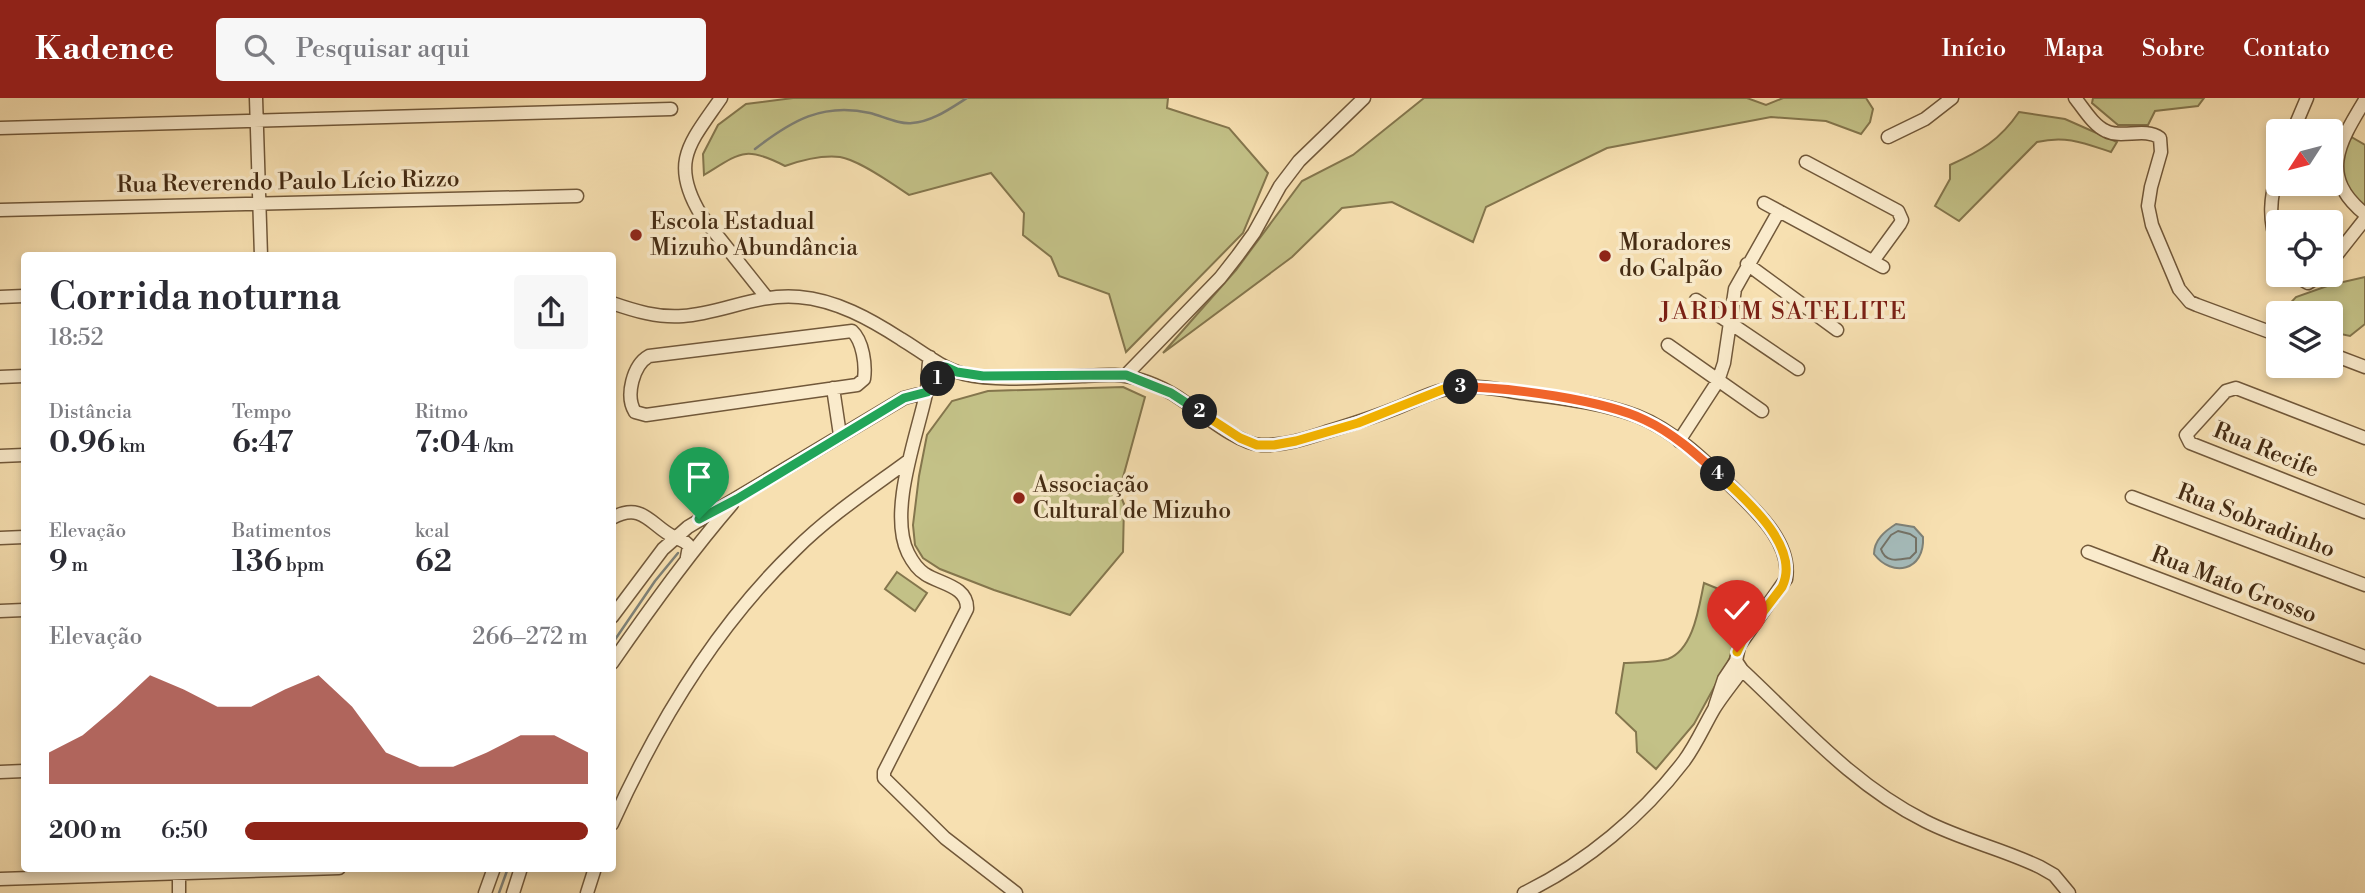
<!DOCTYPE html>
<html lang="pt">
<head>
<meta charset="utf-8">
<style>
	:root { --surface:#fff; --page:#f7f7f7; --text:#2b2b33; --muted:#7c7c81; --accent:#8f2418 }
	body { margin:0; font-family:"Libre Bodoni",serif; background:var(--page); color:var(--text); height:100vh; display:flex; flex-direction:column; font-size:26px; white-space:nowrap }
	* { box-sizing:border-box; margin:0 }
	p { font-size:23px; color:var(--muted) }
	.icon { flex:none; width:38px; height:38px; fill:none; stroke:currentColor; stroke-width:2; stroke-linecap:round; stroke-linejoin:round }
	.map { position:relative; flex:1; overflow:hidden }
	.panel { position:absolute; left:21px; top:154px; width:595px; height:620px; display:flex; flex-direction:column; background:var(--surface); border-radius:7px; box-shadow:0 4px 10px #0003 }
	.panel>* { flex:none }
	.needle { width:46px; rotate:234deg }
	.fabs { position:absolute; left:2266px; top:21px; display:grid; gap:14px }
	.fabs a { display:grid; place-items:center; width:77px; height:77px; border-radius:7px; background:var(--surface); box-shadow:0 4px 10px #0003; font-size:35px }
	.pin { position:absolute; display:grid; place-items:center; width:60px; height:60px; color:#fff; margin:-72px -30px; border-radius:50% 50% 50% 0; rotate:-45deg; box-shadow:0 0 7px #0007 }
	.pin .icon { rotate:45deg }
	.km { position:absolute; width:35px; height:35px; margin:-18px; border-radius:50%; background:#222; color:#fff; font-size:19px; line-height:35px; text-align:center }
	.round { display:grid; place-items:center; flex:none; width:74px; height:74px; border-radius:7px; background:var(--page) }
	.head { display:flex; align-items:center; justify-content:space-between; height:119px; padding:0 28px }
	h1 { font-size:38px; font-weight:600; line-height:52px }
	.metrics { display:grid; grid-template-columns:repeat(3,1fr); gap:10px; height:119px; padding:7px 28px }
	.metrics div { display:grid; align-content:center }
	.metrics b { font-size:30px; font-weight:600 }
	.metrics small { font-size:19px; font-weight:400 }
	.metrics p { font-size:19px }
	.chart { height:196px; padding:14px 28px }
	.chart p { display:flex; justify-content:space-between }
	.chart svg { width:100%; height:126px; margin-top:7px; fill:var(--accent); opacity:.7 }
	ul { padding:0 28px; list-style:none; font-size:23px }
	li { display:grid; grid-template-columns:112px 84px 1fr; align-items:center; height:52px }
	li i { height:18px; border-radius:9px; background:var(--accent) }
	header { display:flex; align-items:center; gap:42px; box-sizing:border-box; height:98px; padding:0 35px; background:var(--accent); color:#fff }
	header strong { font-size:33px }
	nav { display:flex; gap:38px; margin-inline-start:auto; font-size:24px }
	.search { width:490px; height:63px; background:var(--page); display:flex; align-items:center; gap:18px; box-sizing:border-box; padding:0 24px; border-radius:7px; color:var(--muted); font-size:26px }
	.map>svg:first-child { display:block }
</style>
</head>
<body>
<header>
<strong>Kadence</strong>
<div class="search"><svg class="icon" aria-label="search" viewBox="0 0 24 24"><circle cx="10" cy="10" r="6"/><path d="M15 15l6 6"/></svg>Pesquisar aqui</div>
<nav><a>Início</a><a>Mapa</a><a>Sobre</a><a>Contato</a></nav>
</header>
<div class="map">
<svg width="2365" height="795" viewBox="0 0 2365 795">
	<rect width="100%" height="100%" fill="#f7e0b1"/>
	<filter id="stains"><feTurbulence type="fractalNoise" baseFrequency=".00286" numOctaves="4"/><feColorMatrix values="0 0 0 0 .2 0 0 0 0 .09 0 0 0 0 .02 0 0 0 .5 -.17"/></filter>
	<radialGradient id="worn" r=".72"><stop offset=".6" stop-color="#630" stop-opacity="0"/><stop offset="1" stop-color="#630" stop-opacity=".3"/></radialGradient>
	<path fill="#c3c187" stroke="#84764d" stroke-width="2" d="M793,0H1168L1167,10L1229,30L1268,75L1243,135L1126,254L1109,196L1059,178L1051,159L1023,137L1024,115L991,75L909,97C893,86 859,62 840,59C822,57 802,62 785,68C745,47 740,55 704,77L703,56L718,27L746,6Z
		M1424,0H1747L1766,7L1783,0H1866L1873,11L1870,24L1861,36L1826,23L1771,19L1607,50L1486,109L1473,144L1392,104L1342,110L1292,159L1163,255L1236,172L1302,83L1353,57Z
		M2093,0H2204L2198,8L2155,13L2148,27H2118L2092,5Z
		M2019,14L2065,21L2117,44L2111,54C2084,45 2066,37 2037,44L1959,123L1935,108L1950,81V67C1981,53 2000,42 2019,14Z
		M2348,37L2365,47V109L2339,83Z
		M2365,179V226L2350,238L2331,234V215H2281L2296,199L2330,187Z
		M1123,289L1145,299L1119,394L1124,406L1123,454L1070,517L994,492L940,471L923,460L915,447L913,427L919,378L927,337L952,303L988,293Z
		M897,474L927,495L915,513L885,491Z
		M1704,485L1753,505L1728,564L1694,626L1656,671L1637,654L1636,634L1616,615L1624,565C1637,564 1655,565 1668,561C1694,551 1699,508 1704,485Z"/>
	<path fill="#a4bab9" stroke="#7e8177" stroke-width="2" d="M1896,426L1914,429L1923,439C1925,473 1892,480 1874,456C1874,442 1885,433 1896,426Z"/>
	<g fill="none" stroke-linecap="round" stroke-linejoin="round">
		<path stroke="#747266" stroke-width="2" d="M1898,433L1910,436L1916,440V454L1910,460C1898,462 1885,465 1881,451L1891,437Z"/>
		<path stroke="#7e8177" stroke-width="2.5" d="M755,51C791,23 823,4 870,15C882,18 900,27 912,25C932,24 951,10 967,0
			M612,546L655,483L678,455
			M499,795L508,770"/>
		<defs>
			<path id="minor" d="M256,0L261,158
				M721,0C690,45 669,64 701,117L767,200
				M2075,0C2084,11 2093,27 2106,33C2122,41 2145,29 2160,40L2161,54L2151,89L2148,108L2152,127L2179,191L2190,204L2197,207L2278,237
				M2365,2C2339,45 2318,78 2365,116
				M0,30L671,11
				M2293,33L2307,0
				M1888,39L1925,21L1952,0
				M1806,64L1898,113L1902,122L1900,126L1873,163
				M2278,72C2270,100 2268,121 2278,149
				M1764,105L1883,169
				M0,112L577,98
				M2331,164L2365,121
				M1747,166L1837,232
				M2294,177L2308,185L2321,177
				M0,199L24,198
				M1696,202L1798,271
				M612,205C635,213 658,220 683,218C722,215 759,195 799,199C836,202 870,221 901,241C921,253 941,270 964,276C997,284 1048,279 1082,278C1102,277 1122,275 1141,282C1151,285 1162,290 1171,295C1194,308 1236,346 1261,347C1283,348 1305,341 1326,334C1349,327 1371,320 1394,311C1410,305 1426,296 1443,292C1467,285 1496,291 1521,295C1559,300 1600,304 1637,318C1673,332 1704,362 1731,388C1755,412 1792,444 1786,481L1739,548L1736,563L1724,581L1715,608
				M852,233C863,243 866,267 864,281L857,287L646,317L635,314C625,298 633,267 649,258Z
				M1668,247L1762,313
				M2331,256L2365,269
				M930,259C927,271 929,284 926,296C917,338 888,414 908,455C912,463 917,471 925,476C940,486 968,488 967,511L884,674V680L945,740L1016,795
				M1126,277L1220,180L1238,157L1254,135L1280,88L1299,63L1364,0
				M0,279L24,278
				M833,290L840,337
				M927,294L946,269
				M2365,340L2236,290L2226,293L2186,337L2190,345L2365,414
				M1679,343L1718,283L1724,265L1735,191L1779,113
				M0,358L24,357
				M2132,399L2365,487
				M612,420C643,403 651,428 674,439C681,443 684,441 689,448L687,459
				M0,440L24,439
				M2088,454L2365,559
				M0,513L24,512
				M612,519L663,451L688,429L904,300L927,294
				M1736,563L1742,572C1800,626 1853,687 1925,723C1962,742 2003,751 2040,769L2054,777L2069,795
				M612,565C650,510 688,457 732,406
				M0,674L24,673
				M612,726C657,626 715,529 795,452C829,418 870,391 908,363
				M179,770V795
				M0,781L339,770
				M485,795L494,770
				M513,795L521,770
				M587,795L595,770
				M1524,795C1586,765 1642,718 1684,663C1696,647 1704,628 1714,611C1722,598 1733,585 1742,572"/>
		</defs>
		<use href="#minor" stroke="#71583a" stroke-width="15"/>
		<use href="#minor" stroke="#faebcc" stroke-width="12"/>
	</g>
	<g fill="none" stroke-linecap="round" stroke-linejoin="round">
		<defs>
			<path id="split-1" d="M699,421L737,401L904,300L927,294L938,281"/>
			<path id="split-2" d="M938,281L946,269L957,274L983,278L1126,277L1171,295L1200,314"/>
			<path id="split-3" d="M1200,314L1240,340L1257,347H1274L1296,343L1358,325L1444,291L1461,289"/>
			<path id="split-4" d="M1461,289C1508,289 1604,302 1645,322C1673,335 1696,356 1718,376"/>
			<path id="split-5" d="M1718,376C1745,401 1802,449 1782,489L1744,539L1737,554"/>
		</defs>
		<use href="#split-1" stroke="#fff" stroke-width="14"/>
		<use href="#split-2" stroke="#fff" stroke-width="14"/>
		<use href="#split-3" stroke="#fff" stroke-width="14"/>
		<use href="#split-4" stroke="#fff" stroke-width="14"/>
		<use href="#split-5" stroke="#fff" stroke-width="14"/>
		<use href="#split-1" stroke="#22a559" stroke-width="9"/>
		<use href="#split-2" stroke="#22a559" stroke-width="9"/>
		<use href="#split-3" stroke="#f5b400" stroke-width="9"/>
		<use href="#split-4" stroke="#f0652b" stroke-width="9"/>
		<use href="#split-5" stroke="#f5b400" stroke-width="9"/>
	</g>
	<g fill="#8f2418" stroke="#faebcc" stroke-width="2.5">
		<circle cx="636" cy="137" r="7"/>
		<circle cx="1605" cy="158" r="7"/>
		<circle cx="1019" cy="400" r="7"/>
	</g>
	<g text-anchor="middle" dominant-baseline="central" stroke-width="7" stroke-linejoin="round" paint-order="stroke">
		<g font-size="23" fill="#442b13" stroke="#faebcc">
			<text transform="translate(288 84) rotate(-1)">Rua Reverendo Paulo Lício Rizzo</text>
			<text transform="translate(2266 352) rotate(22)">Rua Recife</text>
			<text transform="translate(2256 423) rotate(21)">Rua Sobradinho</text>
			<text transform="translate(2234 487) rotate(21)">Rua Mato Grosso</text>
		</g>
		<g font-size="23" fill="#442b13" stroke="#faebcc" text-anchor="start">
			<text x="650" y="124">Escola Estadual<tspan x="650" dy="26">Mizuho Abundância</tspan></text>
			<text x="1619" y="145">Moradores<tspan x="1619" dy="26">do Galpão</tspan></text>
			<text x="1033" y="387">Associação<tspan x="1033" dy="26">Cultural de Mizuho</tspan></text>
		</g>
		<g font-size="24" letter-spacing="2" fill="#7a1f14" stroke="#faebcc">
			<text x="1784" y="214">JARDIM SATELITE</text>
		</g>
	</g>
	<rect width="100%" height="100%" filter="url(#stains)"/>
	<rect width="100%" height="100%" fill="url(#worn)"/>
</svg>
<div class="fabs">
<a><svg class="needle" viewBox="-14 -14 28 28"><path d="M0-13l5 13h-10z" fill="#e53935"/><path d="M0 13l5-13h-10z" fill="#7c7c81"/></svg></a>
<a><svg class="icon" aria-label="locate" viewBox="0 0 24 24"><circle cx="12" cy="12" r="6"/><path d="M12 2v4M12 18v4M2 12h4M18 12h4"/></svg></a>
<a><svg class="icon" aria-label="layers" viewBox="0 0 24 24"><path d="M12 4l9 5-9 5-9-5zM3 14l9 5 9-5"/></svg></a>
</div>
<div class="pin" style="left:699px;top:421px;background:#1e9e55"><svg class="icon" aria-label="arrive" viewBox="0 0 24 24"><path d="M6 21V4h12l-3 4 3 4H6"/></svg></div>
<div class="pin" style="left:1737px;top:554px;background:#d93025"><svg class="icon" aria-label="check" viewBox="0 0 24 24"><path d="M5 12l5 5 9-10"/></svg></div>
<b class="km" style="left:938px;top:281px">1</b>
<b class="km" style="left:1200px;top:314px">2</b>
<b class="km" style="left:1461px;top:289px">3</b>
<b class="km" style="left:1718px;top:376px">4</b>
<section class="panel">
<div class="head"><div><h1>Corrida noturna</h1><p>18:52</p></div><a class="round"><svg class="icon" aria-label="share" viewBox="0 0 24 24"><path d="M12 15V3M7 8l5-5 5 5M5 13v7h14v-7"/></svg></a></div>
<div class="metrics">
<div><p>Distância</p><b>0.96<small> km</small></b></div>
<div><p>Tempo</p><b>6:47</b></div>
<div><p>Ritmo</p><b>7:04<small> /km</small></b></div>
</div>
<div class="metrics">
<div><p>Elevação</p><b>9<small> m</small></b></div>
<div><p>Batimentos</p><b>136<small> bpm</small></b></div>
<div><p>kcal</p><b>62</b></div>
</div>
<div class="chart"><p><span>Elevação</span>266–272 m</p>
<svg viewBox="0 0 160 44" preserveAspectRatio="none"><path d="M0 44V33L10 27L20 17L30 6L40 11L50 17L60 17L70 11L80 6L90 17L100 33L110 38L120 38L130 33L140 27L150 27L160 33V44z"/></svg>
</div>
<ul>
<li><b>200 m</b>6:50<i style="width:100%"></i></li>
</ul>
</section>
</div>
</body>
</html>
